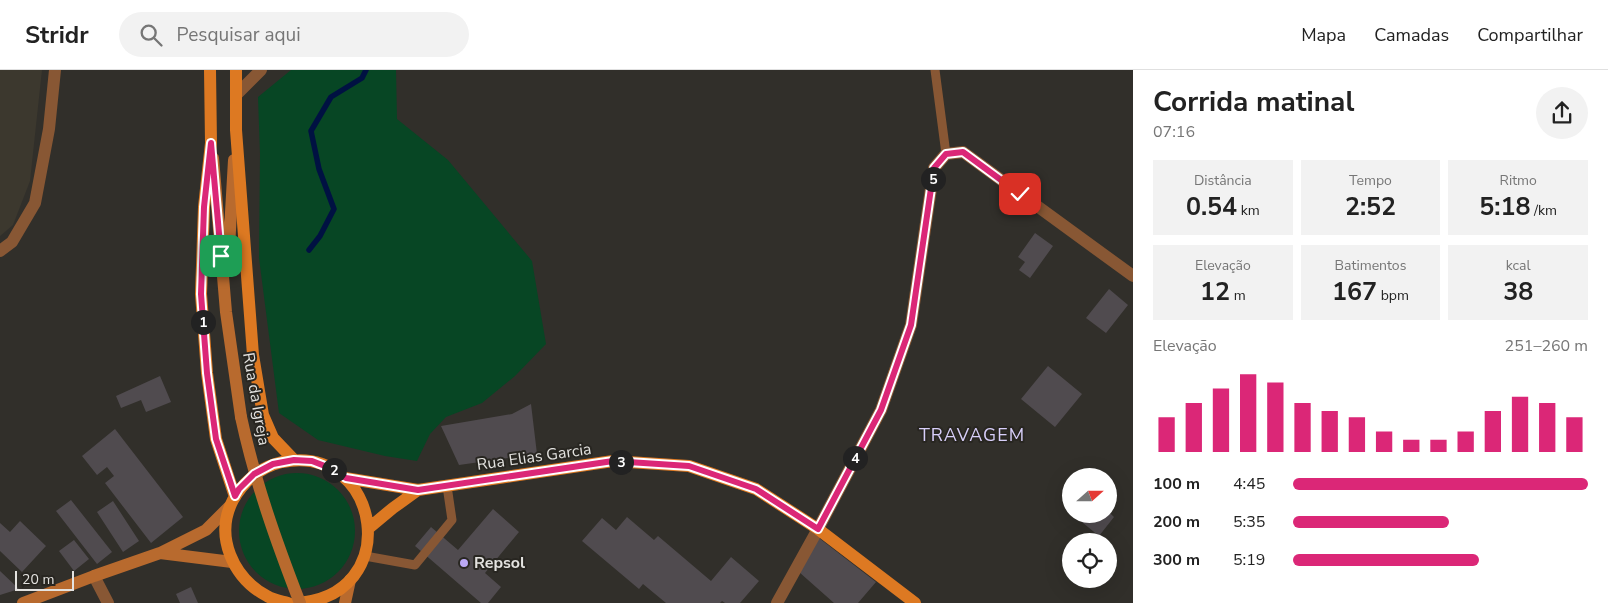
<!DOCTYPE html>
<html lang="pt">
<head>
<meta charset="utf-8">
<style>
	:root { --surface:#fff; --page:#f2f2f2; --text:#222; --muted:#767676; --line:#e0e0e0; --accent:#db2777 }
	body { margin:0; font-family:"Nunito Sans",sans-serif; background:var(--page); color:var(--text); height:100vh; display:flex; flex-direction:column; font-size:19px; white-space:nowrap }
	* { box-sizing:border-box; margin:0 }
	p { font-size:16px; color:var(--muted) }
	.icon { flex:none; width:28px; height:28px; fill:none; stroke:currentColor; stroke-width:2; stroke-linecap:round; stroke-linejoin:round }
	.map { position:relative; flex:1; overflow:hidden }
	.side { display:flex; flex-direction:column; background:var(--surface); width:475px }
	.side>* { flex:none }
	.needle { width:32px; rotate:69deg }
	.tools { position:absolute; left:1062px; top:398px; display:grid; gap:10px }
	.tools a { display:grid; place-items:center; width:55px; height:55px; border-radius:50%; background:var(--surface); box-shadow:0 5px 20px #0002; font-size:25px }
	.scale { position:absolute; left:15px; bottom:12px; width:59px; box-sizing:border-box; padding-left:5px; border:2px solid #e4e3e0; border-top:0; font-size:14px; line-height:18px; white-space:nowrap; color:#e4e3e0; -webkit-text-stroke:4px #282621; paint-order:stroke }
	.pin { position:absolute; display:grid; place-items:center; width:42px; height:42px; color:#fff; margin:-21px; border-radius:10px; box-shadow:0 2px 8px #0006 }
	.km { position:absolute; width:25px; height:25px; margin:-12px; border-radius:50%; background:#222; color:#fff; font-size:14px; line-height:25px; text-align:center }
	.round { display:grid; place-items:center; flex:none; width:52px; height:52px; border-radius:26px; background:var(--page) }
	.overview { display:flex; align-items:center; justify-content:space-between; height:85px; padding:0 20px }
	h1 { font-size:28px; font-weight:700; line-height:38px }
	.metrics { display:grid; grid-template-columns:repeat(3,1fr); gap:8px; height:85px; padding:5px 20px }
	.metrics div { display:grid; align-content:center; border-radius:0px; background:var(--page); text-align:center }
	.metrics b { font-size:25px; font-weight:700 }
	.metrics small { font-size:14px; font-weight:400 }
	.metrics p { font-size:14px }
	.chart { height:140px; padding:10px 20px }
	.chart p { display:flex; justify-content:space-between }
	.chart svg { width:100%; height:90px; margin-top:5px; stroke:var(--accent); stroke-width:6 }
	ul { padding:0 20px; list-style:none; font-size:16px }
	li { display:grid; grid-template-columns:80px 60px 1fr; align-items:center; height:38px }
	li i { height:12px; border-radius:6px; background:var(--accent) }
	header { display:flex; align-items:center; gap:30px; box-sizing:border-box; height:70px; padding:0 25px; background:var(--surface); border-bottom:1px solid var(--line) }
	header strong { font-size:24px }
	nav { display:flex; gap:28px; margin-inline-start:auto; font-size:18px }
	.search { width:350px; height:45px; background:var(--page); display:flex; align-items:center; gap:12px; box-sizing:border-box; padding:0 18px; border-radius:28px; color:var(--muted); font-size:19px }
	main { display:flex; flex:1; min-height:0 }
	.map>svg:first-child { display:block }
</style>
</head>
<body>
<header>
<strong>Stridr</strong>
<div class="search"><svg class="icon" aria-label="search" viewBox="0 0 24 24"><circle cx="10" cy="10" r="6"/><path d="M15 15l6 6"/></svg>Pesquisar aqui</div>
<nav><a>Mapa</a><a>Camadas</a><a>Compartilhar</a></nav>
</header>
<main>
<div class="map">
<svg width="1133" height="533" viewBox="0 0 1133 533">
	<rect width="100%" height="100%" fill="#312f2a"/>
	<path fill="#3c382e" d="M0,0H42L30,111L13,155L0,166Z"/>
	<path fill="#074624" d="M291,0H396L397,49L448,90L532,191L546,274L515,306L482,333L446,347L430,364L417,391L385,386L318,370L279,343L259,188L260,84L258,27Z
		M239 461a58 58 0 1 1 116 0a58 58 0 1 1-116 0Z"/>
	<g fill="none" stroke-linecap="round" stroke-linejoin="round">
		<path stroke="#001142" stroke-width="5.5" d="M309,180L320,166L334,139L319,99L311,61L331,27L362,8L366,0"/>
	</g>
	<path fill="#504b4f" d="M1035,163L1053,176L1030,208L1019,200L1025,192L1018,187Z
		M1109,219L1128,235L1106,263L1086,248Z
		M1048,296L1082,324L1055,357L1021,329Z
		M160,306L171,332L146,342L141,330L121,338L116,326Z
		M531,334L537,384L459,395L441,356L512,344Z
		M115,359L183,447L151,473L105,413L114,406L107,397L97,405L82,386Z
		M71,430L112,482L97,494L56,441Z
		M113,431L139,471L123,482L97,442Z
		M493,439L519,462L485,503L501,517L488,533H481L415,476L431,457L458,480Z
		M1109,442L1114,447L1099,466L1072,444H1109Z
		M627,447L654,470L658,466L711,511L731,487L759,511L740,533H725L722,531L720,533H666L643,514L639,519L582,471L602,448L616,460Z
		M20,451L46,476L22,502L0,481V453L10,462Z
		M819,468L876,512L858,533H834L799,502Z
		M74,470L89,489L74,501L59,481Z
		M0,501L19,519L0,525Z
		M191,517L198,533H180L176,524Z"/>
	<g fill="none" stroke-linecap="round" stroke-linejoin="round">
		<path stroke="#885734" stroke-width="9" d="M935,0L946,84
			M365,486L415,495L452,450L447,416"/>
		<path stroke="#885734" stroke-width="12" d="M236,25L261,0
			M0,181L12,172L35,133L49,59L55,0
			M94,506L108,533
			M777,533L818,459L881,340L911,255L934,98L946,84L963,82L1133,206"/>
		<path stroke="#b86a2e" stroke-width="12" d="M213,88L226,242L241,347
			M228,195L234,90
			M160,483L232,492
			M23,533L94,506L160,483L206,460L229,437
			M345,533L350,510"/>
		<path stroke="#dd7922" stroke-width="12" d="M210,0L211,73L204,137L201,224L207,303L216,369L235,427
			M236,0V60L253,285L263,345L273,368L294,390
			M345,408L418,420L613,391L689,396L756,419L818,459L915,533
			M369,458L393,438L418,420
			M288,533C281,531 273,530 267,526C233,508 214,466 233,430C244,411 260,397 282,392C381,372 406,528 295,533"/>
		<path stroke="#b86a2e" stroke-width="12" d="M241,347C255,412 276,471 300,533"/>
	</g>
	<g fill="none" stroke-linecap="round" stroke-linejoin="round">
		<defs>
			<path id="route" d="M221,186L211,73L204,137L201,224L207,303L216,369L235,426L239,419L254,404L273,394L294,390L312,391L330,398L346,408L418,420L613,391L689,396L756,419L818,459L881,340L911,255L934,98L946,84L963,82L1020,124"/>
		</defs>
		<use href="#route" stroke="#fff" stroke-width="10"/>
		<use href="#route" stroke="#db2777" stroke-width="6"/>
	</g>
	<circle fill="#bca9f5" stroke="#282621" stroke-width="2" cx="464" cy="493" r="5"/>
	<g text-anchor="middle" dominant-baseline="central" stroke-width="4" stroke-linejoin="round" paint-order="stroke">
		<g font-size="16" fill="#e4e3e0" stroke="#282621">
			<text transform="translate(256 329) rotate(80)">Rua da Igreja</text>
			<text transform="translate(534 387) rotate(-8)">Rua Elias Garcia</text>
		</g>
		<g font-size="16" font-weight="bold" fill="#e4e3e0" stroke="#282621" text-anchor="start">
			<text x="474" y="493">Repsol</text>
		</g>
		<g font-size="18" letter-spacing="1" fill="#d8cffa" stroke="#282621">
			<text x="972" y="365">TRAVAGEM</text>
		</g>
	</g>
</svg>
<div class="tools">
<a><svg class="needle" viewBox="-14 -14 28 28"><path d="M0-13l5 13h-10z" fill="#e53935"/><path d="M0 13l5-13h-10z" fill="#767676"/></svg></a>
<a><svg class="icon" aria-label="locate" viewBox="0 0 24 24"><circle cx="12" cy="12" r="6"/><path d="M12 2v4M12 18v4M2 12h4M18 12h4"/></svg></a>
</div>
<div class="scale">20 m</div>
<div class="pin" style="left:221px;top:186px;background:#1e9e55"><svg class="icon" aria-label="arrive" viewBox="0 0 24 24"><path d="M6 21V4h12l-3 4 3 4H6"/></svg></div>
<div class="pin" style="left:1020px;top:124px;background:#d93025"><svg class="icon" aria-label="check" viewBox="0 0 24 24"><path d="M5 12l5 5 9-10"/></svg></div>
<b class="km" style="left:203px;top:252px">1</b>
<b class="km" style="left:334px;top:400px">2</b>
<b class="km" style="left:621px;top:392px">3</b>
<b class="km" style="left:855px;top:388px">4</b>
<b class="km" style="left:933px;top:109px">5</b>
</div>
<section class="side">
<div class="overview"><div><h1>Corrida matinal</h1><p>07:16</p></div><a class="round"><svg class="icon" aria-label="share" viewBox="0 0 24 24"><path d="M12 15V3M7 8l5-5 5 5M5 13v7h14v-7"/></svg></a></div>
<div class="metrics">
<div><p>Distância</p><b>0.54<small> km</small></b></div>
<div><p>Tempo</p><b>2:52</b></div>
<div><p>Ritmo</p><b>5:18<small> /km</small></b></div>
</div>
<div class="metrics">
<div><p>Elevação</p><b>12<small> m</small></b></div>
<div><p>Batimentos</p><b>167<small> bpm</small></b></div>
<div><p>kcal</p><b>38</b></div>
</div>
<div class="chart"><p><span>Elevação</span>251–260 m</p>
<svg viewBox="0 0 160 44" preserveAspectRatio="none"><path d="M5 44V27M15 44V20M25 44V13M35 44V6M45 44V10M55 44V20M65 44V24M75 44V27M85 44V34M95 44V38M105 44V38M115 44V34M125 44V24M135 44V17M145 44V20M155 44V27"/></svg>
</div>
<ul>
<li><b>100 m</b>4:45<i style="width:100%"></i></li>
<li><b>200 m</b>5:35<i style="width:53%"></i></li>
<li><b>300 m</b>5:19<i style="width:63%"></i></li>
</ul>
</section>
</main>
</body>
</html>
